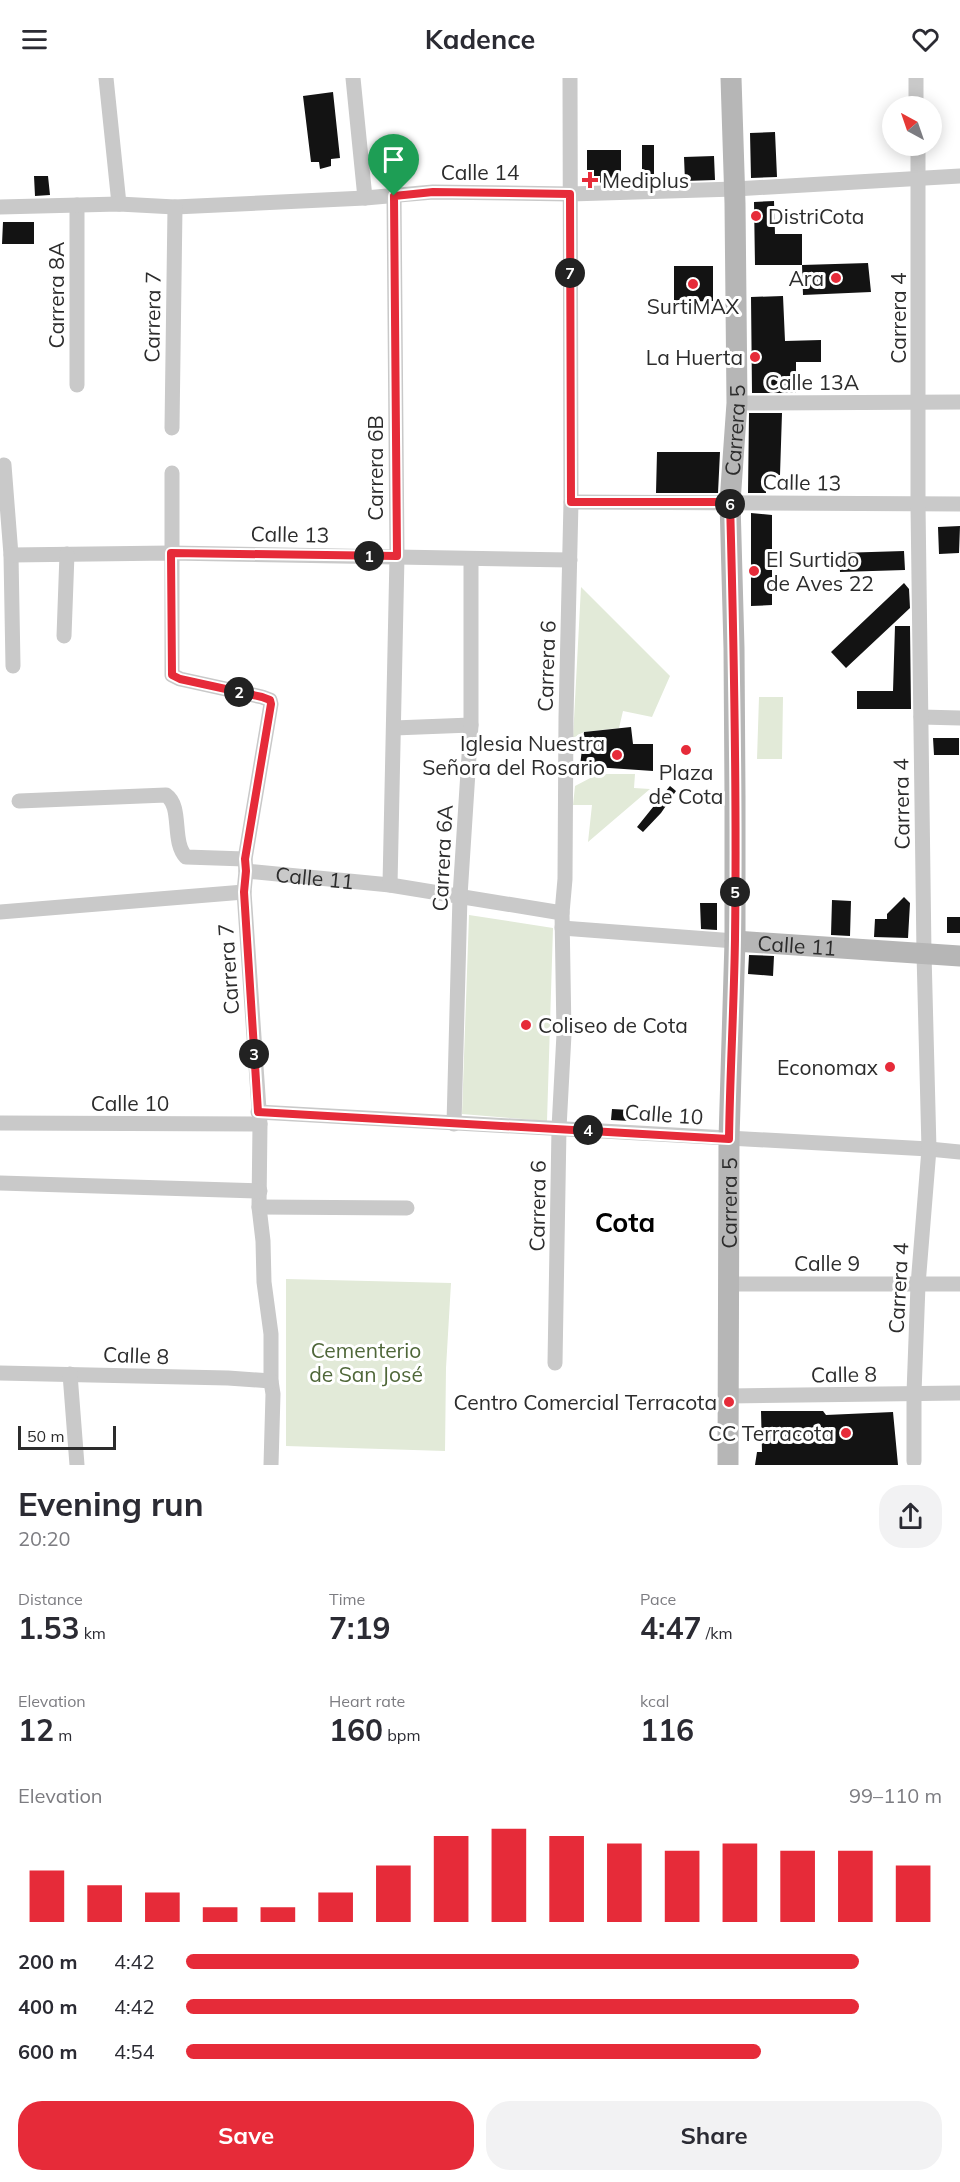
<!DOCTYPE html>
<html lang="en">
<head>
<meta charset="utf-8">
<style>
	:root { --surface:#fff; --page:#f2f2f3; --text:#2b2b33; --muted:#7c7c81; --accent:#e62b39 }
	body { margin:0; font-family:Mulish,sans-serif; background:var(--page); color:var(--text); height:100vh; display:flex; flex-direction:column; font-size:22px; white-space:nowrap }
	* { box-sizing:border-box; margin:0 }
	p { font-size:20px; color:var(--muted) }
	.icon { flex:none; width:33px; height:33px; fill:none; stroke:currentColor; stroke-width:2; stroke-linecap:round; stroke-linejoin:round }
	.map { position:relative; height:1387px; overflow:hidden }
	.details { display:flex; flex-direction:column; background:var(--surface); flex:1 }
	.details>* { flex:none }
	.needle { width:39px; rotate:320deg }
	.buttons { position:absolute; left:882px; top:18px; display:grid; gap:12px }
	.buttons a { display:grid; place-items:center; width:60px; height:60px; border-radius:50%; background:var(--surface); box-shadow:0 3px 15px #0003; font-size:30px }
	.scale { position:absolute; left:18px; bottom:15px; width:98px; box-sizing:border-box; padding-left:6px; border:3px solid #2c2c2c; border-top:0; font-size:16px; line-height:21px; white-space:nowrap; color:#2c2c2c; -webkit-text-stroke:4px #fff; paint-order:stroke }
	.pin { position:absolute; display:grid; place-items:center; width:51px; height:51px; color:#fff; margin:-62px -26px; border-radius:50% 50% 50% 0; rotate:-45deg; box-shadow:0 0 6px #0007 }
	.pin .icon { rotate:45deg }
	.km { position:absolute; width:30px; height:30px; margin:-15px; border-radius:50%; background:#222; color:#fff; font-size:16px; line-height:30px; text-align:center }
	.round { display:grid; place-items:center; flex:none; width:63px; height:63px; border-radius:24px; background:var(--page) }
	.overview { display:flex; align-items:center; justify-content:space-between; height:102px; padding:0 18px }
	h1 { font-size:33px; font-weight:700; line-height:45px }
	.stats { display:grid; grid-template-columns:repeat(3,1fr); gap:9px; height:102px; padding:6px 18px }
	.stats div { display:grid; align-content:center }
	.stats b { font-size:30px; font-weight:700 }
	.stats small { font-size:16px; font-weight:400 }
	.stats p { font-size:16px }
	.chart { height:168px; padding:12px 18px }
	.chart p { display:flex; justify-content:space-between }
	.chart svg { width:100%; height:108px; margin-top:6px; stroke:var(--accent); stroke-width:6 }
	.cta { display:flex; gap:12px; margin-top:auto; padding:12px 18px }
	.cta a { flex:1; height:69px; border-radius:24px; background:var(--accent); color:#fff; font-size:24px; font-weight:700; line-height:69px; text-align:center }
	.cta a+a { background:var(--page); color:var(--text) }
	ul { padding:0 18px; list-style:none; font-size:20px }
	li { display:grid; grid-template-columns:96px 72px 1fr; align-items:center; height:45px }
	li i { height:15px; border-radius:8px; background:var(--accent) }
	header { display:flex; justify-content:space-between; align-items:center; height:78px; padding:0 18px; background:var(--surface); font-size:27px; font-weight:700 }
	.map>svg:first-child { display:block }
</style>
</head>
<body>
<header><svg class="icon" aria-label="menu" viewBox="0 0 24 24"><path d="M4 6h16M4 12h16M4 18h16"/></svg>Kadence<svg class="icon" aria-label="heart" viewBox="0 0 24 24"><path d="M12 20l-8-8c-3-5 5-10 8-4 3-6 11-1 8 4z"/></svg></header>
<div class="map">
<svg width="960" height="1387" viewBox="0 0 960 1387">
	<rect width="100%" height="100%" fill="#fff"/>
	<path fill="#e2ead8" d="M581,509L670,598L652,639L623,633L619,650L584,654L573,660Z
		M759,619H783L782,681H757Z
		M598,696H635L634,710L650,711L588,764L592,727H573L575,708Z
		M469,837L553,850L547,1043L462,1036Z
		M286,1201L451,1205L446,1290L445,1373L286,1368Z"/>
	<path fill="#131313" d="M333,14L340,80L331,81V88L320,91L319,84H311L303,18Z
		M775,54L777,99L751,100L750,55Z
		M642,67H654V104H642Z
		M587,72H621V104L587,105Z
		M714,78L715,102L685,103L684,79Z
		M34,98H48L50,117L35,118Z
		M774,123L775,156H802V187H755L754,124Z
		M3,144H34V166H2Z
		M868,185L871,214L803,217L802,187Z
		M674,188H713V223L674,224Z
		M783,218L785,263L821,262V284H796V315H752L751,219Z
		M749,335H782L780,397H766V415H748Z
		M657,374H720L718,415H656Z
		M751,435L772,437V527L751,528Z
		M960,448L959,475L939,476L938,449Z
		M904,473L905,492L840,494L839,475Z
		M904,505L909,511L910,530L846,590L831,574Z
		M895,548H910L911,631H857V613H893Z
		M631,649L633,666H653V693L580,688L584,654Z
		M933,660H959V677H934Z
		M670,708L676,713L661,735L643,754L637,749Z
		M904,819L910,825L908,860L874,859L875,841H887V836Z
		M832,822L851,823L850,858L831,857Z
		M700,825H717V852L701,851Z
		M947,839H960V855H947Z
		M749,877L774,878L773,898L748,896Z
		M612,1031L630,1032V1043L611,1042Z
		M761,1333H823L826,1337L893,1334L898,1387H755L757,1374H762Z"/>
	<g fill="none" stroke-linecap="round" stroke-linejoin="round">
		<g stroke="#c9c9c9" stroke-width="15">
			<path d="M106,0L119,126"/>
			<path d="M353,0L365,120"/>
			<path d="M916,0V28"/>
			<path d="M77,127V307"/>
			<path d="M0,129L119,126L175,129L365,120L433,114L570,116L735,111L960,98"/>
			<path d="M737,325L960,324"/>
			<path d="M172,350L175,129"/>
			<path d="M4,387L11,477L13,588"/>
			<path d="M172,395V597L180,601L262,619L270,622L271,626L245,781L246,793L244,814L260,1046L259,1129L263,1163L264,1204L271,1256V1303L273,1316L271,1387"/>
			<path d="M571,424L960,426"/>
			<path d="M11,477L171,475L570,482"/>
			<path d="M64,558L67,476"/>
			<path d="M921,639L960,640"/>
			<path d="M394,650L471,647"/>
			<path d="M19,723L166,717C183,729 171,763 186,779L245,781"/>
			<path id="s1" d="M246,793L390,807L562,835"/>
			<path d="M390,807L397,478L394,118"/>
			<path d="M0,834L244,814"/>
			<path d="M562,850L735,863"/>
			<path d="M258,1034L929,1071L960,1074"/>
			<path d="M0,1045L260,1046"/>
			<path d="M454,1046L460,818L471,647V481"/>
			<path d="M0,1105L260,1113"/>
			<path d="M259,1129L407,1130"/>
			<path d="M729,1206H960"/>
			<path d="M555,1285L559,1050L564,956L562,835L565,801L566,639L571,424L570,0"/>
			<path d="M0,1295L228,1300L271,1303"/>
			<path d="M70,1296L77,1387"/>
			<path d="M729,1318L960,1315"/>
			<path d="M914,1383V1315L918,1207L929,1071L924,875L918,427V68"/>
		</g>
		<g stroke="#b6b6b6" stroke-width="21">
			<path id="s2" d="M735,863L960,878"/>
			<path id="s3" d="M728,1387L729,1061L735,863V718L734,570L730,424L737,325L735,125L731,0"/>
		</g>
	</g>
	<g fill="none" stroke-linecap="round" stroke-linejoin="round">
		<defs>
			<path id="route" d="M433,114L570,116L571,424H730C734,570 737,715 735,861C734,928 730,994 729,1061L258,1034L244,814L246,793L245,781L271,626L270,622L262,619L180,601L172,597L171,475L397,478L394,118Z"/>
		</defs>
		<use href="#route" stroke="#fff" stroke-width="12"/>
		<use href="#route" stroke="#e62b39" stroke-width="8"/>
	</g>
	<g fill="#e62b39" stroke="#fff" stroke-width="2">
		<path d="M587 93h6v6h6v6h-6v6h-6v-6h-6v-6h6z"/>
		<circle cx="756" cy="138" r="6"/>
		<circle cx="836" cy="200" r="6"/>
		<circle cx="693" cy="206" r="6"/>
		<circle cx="755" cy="279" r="6"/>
		<circle cx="754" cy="493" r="6"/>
		<circle cx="686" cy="672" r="6"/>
		<circle cx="617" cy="677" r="6"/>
		<circle cx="526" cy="947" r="6"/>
		<circle cx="890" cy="989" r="6"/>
		<circle cx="729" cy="1324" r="6"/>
		<circle cx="846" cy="1355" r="6"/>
	</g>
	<g text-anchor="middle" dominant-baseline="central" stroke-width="6" stroke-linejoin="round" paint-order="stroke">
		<g font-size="21" fill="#2c2c2c" stroke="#fff">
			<text x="480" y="94">Calle 14</text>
			<text transform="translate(56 217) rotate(-90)">Carrera 8A</text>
			<text transform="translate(152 239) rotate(-89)">Carrera 7</text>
			<text transform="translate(898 240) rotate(-90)">Carrera 4</text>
			<text x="812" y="304">Calle 13A</text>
			<text stroke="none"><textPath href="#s3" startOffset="1035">Carrera 5</textPath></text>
			<text transform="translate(375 390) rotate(-90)">Carrera 6B</text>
			<text transform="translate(802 404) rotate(1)">Calle 13</text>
			<text transform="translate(290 456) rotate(1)">Calle 13</text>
			<text transform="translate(546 588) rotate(-88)">Carrera 6</text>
			<text transform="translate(901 726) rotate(-91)">Carrera 4</text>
			<text transform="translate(442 780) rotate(-87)">Carrera 6A</text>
			<text stroke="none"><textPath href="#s1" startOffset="69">Calle 11</textPath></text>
			<text stroke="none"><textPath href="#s2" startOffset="62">Calle 11</textPath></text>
			<text transform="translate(228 891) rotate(-94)">Carrera 7</text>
			<text x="130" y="1025">Calle 10</text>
			<text transform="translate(664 1036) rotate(4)">Calle 10</text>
			<text stroke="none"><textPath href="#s3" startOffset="262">Carrera 5</textPath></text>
			<text transform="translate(537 1128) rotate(-89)">Carrera 6</text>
			<text x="827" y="1185">Calle 9</text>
			<text transform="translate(898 1210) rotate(-87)">Carrera 4</text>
			<text transform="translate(136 1277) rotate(2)">Calle 8</text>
			<text transform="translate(844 1296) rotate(-1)">Calle 8</text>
		</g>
		<g font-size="21" fill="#2c2c2c" stroke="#fff" text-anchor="end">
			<text x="602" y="102" text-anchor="start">Mediplus</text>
			<text x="768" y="138" text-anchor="start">DistriCota</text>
			<text x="824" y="200">Ara</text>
			<text x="693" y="228" text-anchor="middle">SurtiMAX</text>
			<text x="743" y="279">La Huerta</text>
			<text x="766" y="481" text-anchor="start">El Surtido<tspan x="766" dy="24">de Aves 22</tspan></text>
			<text x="605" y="665">Iglesia Nuestra<tspan x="605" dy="24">Señora del Rosario</tspan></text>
			<text x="686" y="694" text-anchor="middle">Plaza<tspan x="686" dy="24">de Cota</tspan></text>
			<text x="538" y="947" text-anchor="start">Coliseo de Cota</text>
			<text x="878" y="989">Economax</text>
			<text x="717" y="1324">Centro Comercial Terracota</text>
			<text x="834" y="1355">CC Terracota</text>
		</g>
		<g font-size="21" fill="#4f6739" stroke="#fff">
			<text x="366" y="1272">Cementerio<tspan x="366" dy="24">de San José</tspan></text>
		</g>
		<g font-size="27" font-weight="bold" fill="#000" stroke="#fff">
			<text x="625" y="1144">Cota</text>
		</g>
	</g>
</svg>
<div class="buttons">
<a><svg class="needle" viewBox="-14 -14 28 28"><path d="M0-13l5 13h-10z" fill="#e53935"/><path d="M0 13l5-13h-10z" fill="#7c7c81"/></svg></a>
</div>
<div class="scale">50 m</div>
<div class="pin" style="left:394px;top:118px;background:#1e9e55"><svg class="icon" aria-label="arrive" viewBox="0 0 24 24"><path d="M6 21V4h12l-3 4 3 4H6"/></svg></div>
<b class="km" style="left:369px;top:478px">1</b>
<b class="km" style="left:239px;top:614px">2</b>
<b class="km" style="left:254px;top:976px">3</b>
<b class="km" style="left:588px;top:1052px">4</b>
<b class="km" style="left:735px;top:814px">5</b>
<b class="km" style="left:730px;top:426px">6</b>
<b class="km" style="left:570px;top:195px">7</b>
</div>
<section class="details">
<div class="overview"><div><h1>Evening run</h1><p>20:20</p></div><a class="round"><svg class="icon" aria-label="share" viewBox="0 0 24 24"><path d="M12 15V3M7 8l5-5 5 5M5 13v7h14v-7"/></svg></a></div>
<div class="stats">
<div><p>Distance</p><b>1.53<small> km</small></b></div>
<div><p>Time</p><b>7:19</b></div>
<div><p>Pace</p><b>4:47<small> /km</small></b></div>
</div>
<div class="stats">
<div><p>Elevation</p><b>12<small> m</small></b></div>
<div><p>Heart rate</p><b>160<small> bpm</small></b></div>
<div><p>kcal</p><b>116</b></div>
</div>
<div class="chart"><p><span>Elevation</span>99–110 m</p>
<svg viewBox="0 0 160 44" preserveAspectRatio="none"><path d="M5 44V23M15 44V29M25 44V32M35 44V38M45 44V38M55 44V32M65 44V21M75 44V9M85 44V6M95 44V9M105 44V12M115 44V15M125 44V12M135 44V15M145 44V15M155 44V21"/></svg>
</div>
<ul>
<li><b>200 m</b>4:42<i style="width:89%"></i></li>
<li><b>400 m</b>4:42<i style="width:89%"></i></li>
<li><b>600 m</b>4:54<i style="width:76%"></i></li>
</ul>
<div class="cta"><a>Save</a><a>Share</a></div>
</section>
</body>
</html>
